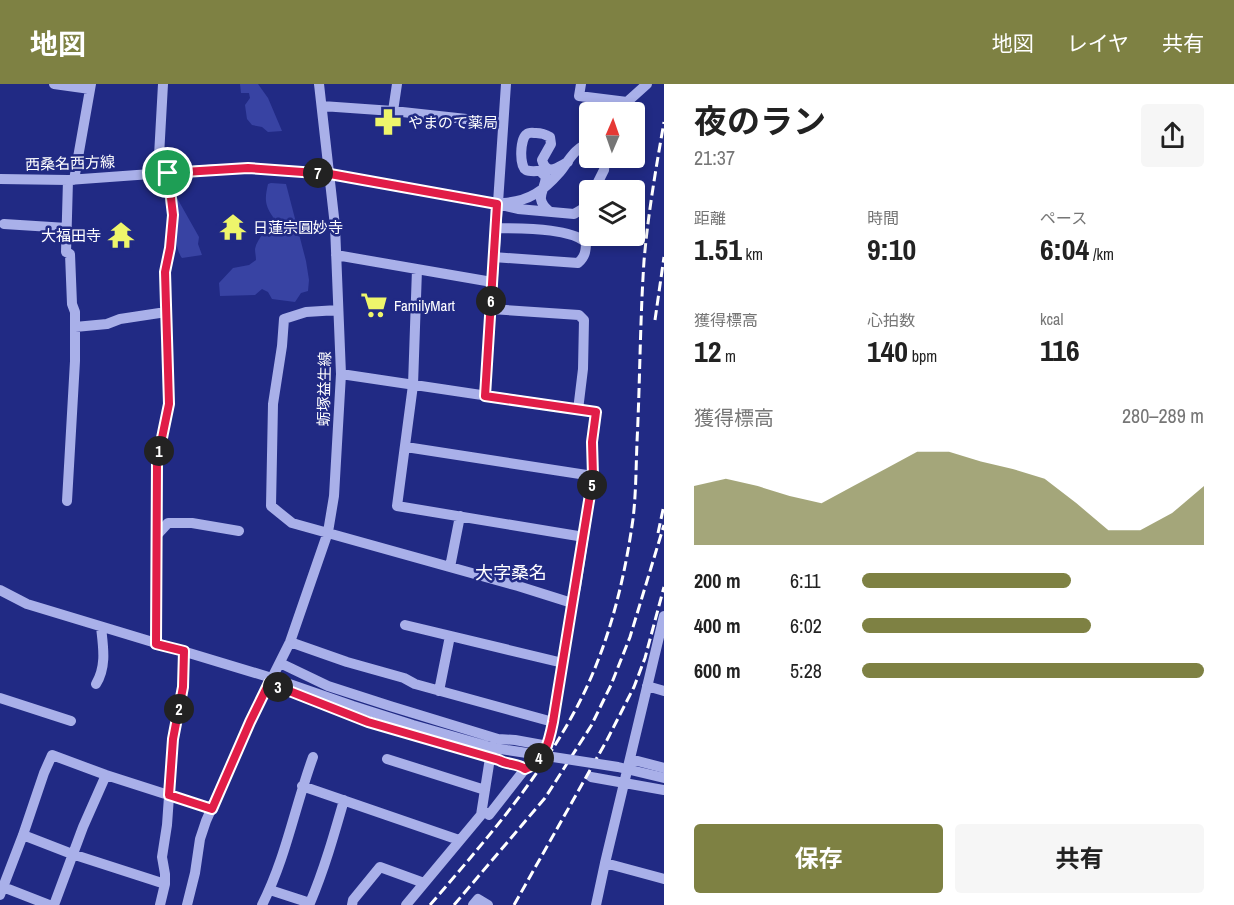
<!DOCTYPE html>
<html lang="ja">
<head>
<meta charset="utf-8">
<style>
	:root { --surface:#fff; --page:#f6f6f6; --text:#222; --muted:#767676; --accent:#7e8143 }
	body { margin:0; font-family:"Archivo Narrow","Noto Sans JP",sans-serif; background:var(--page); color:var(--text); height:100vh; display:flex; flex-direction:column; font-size:22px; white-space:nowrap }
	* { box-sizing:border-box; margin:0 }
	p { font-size:20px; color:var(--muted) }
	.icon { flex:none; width:33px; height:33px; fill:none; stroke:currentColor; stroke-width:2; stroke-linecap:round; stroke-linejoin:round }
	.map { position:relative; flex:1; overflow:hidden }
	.drawer { display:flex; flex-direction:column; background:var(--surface); width:570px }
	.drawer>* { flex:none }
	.needle { width:39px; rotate:2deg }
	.tools { position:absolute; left:579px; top:18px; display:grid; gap:12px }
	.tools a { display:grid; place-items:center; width:66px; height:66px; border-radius:6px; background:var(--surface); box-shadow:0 3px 9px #0003; font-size:30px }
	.pin { position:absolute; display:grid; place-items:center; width:51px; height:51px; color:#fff; margin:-26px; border:3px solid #fff; border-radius:50%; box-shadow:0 2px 6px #0007 }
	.km { position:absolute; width:30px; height:30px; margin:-15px; border-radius:50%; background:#222; color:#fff; font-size:16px; line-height:30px; text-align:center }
	.round { display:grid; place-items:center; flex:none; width:63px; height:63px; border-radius:6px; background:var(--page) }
	.headline { display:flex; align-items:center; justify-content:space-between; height:102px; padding:0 30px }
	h1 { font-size:33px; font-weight:700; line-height:45px }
	.metrics { display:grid; grid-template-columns:repeat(3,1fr); gap:9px; height:102px; padding:6px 30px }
	.metrics div { display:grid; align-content:center }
	.metrics b { font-size:30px; font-weight:700 }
	.metrics small { font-size:16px; font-weight:400 }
	.metrics p { font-size:16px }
	.chart { height:168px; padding:12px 30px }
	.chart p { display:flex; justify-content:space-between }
	.chart svg { width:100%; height:108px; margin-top:6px; fill:var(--accent); opacity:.7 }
	.action { display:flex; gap:12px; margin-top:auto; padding:12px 30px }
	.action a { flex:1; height:69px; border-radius:6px; background:var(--accent); color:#fff; font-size:24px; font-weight:700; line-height:69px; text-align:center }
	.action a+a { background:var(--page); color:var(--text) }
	ul { padding:0 30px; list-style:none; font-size:20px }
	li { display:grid; grid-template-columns:96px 72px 1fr; align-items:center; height:45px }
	li i { height:15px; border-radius:8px; background:var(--accent) }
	header { display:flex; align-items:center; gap:36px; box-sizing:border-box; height:84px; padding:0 30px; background:var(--accent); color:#fff }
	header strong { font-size:28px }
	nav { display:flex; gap:33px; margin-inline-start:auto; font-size:21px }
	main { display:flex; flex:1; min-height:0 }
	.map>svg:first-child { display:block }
</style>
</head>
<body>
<header>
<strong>地図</strong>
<nav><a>地図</a><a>レイヤ</a><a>共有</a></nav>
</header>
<main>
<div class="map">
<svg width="664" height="821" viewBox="0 0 664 821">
	<rect width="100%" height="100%" fill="#212a84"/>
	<path fill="#3843a3" d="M240,0H258L268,14L282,47L268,48L262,43L252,41L247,35L245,21L250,14L249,9H241Z
		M271,99L286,100L306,177L309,196L308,207L301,209L295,218L272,215L268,208L262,205L255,211L220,212L219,199L233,184L249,181L256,176C256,172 255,169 255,165C257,153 270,145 273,133C264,120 265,114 268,100Z
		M177,114L199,153L198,160L202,171L182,174C173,163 175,132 175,117Z"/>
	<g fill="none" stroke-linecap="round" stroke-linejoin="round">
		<path stroke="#a9b0e9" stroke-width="10" d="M54,0L90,5
			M581,0L579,12L627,18L647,0
			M322,22L393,27L503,39
			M393,27L397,0
			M158,90L163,0
			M0,95L68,96L220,85H259L330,90L497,120L518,125L574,130L584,124L590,115
			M74,96L91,0
			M594,106L604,86L605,74
			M504,119C515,118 525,116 535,110C544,105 553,96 560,88C568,78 575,62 590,60
			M549,127C534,114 544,109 546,93L540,87C536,87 530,88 526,86C519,82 520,54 527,50C529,48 534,49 536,49C542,49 545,50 550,53L551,60L542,76C547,93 558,83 568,78
			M4,140L67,144
			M336,171L492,198
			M493,173L578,179C585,173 586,167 586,158C566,143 520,145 495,144
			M417,185L413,301L397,422L584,453
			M491,225L579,231L584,236L583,285L578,326
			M338,226L306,228L284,235L282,262L273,320L271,422L292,439L518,502L572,519
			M75,243L107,240L120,235L166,228
			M341,290L596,328L592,358L593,392L576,503L572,519L553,638L548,662L535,680L525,685L489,731L482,726
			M485,312L506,0
			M406,363L593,392
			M67,417L75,277V228L72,220L70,170L66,168L68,96
			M156,452L168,439H192L239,447
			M450,483L460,432
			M0,506L27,520L272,594L353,622L413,641L494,664
			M664,532L605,779L664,795
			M405,541L563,579
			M290,558L347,578L404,594L415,600L553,638
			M156,560L157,378L169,320L165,188L170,164L173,131L168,89
			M280,579L328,602L390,622L498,655L515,656L548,662
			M96,600C107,582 103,562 101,543
			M647,602L664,607
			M439,607L450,552
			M292,608L368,638L499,676C507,681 517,679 525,685
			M0,614L71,637
			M387,675L485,706
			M630,675L664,684
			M591,693L664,706
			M302,702L459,756
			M23,751L72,770L165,800
			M3,803L49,821
			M270,806L310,819C324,786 334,751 344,716
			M0,811L23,751L44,689L52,671L106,691L212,725
			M54,821L83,743L106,691
			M160,821L165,800V790L162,773L167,741L173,655L183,603L184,567
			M187,821L195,789L200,755L206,737L250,638L290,558L328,448L334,412L341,290L335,142L319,0
			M262,821C286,774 295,722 313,673
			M352,821L353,816L380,783L424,799
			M406,821L481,731L490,674
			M473,821L478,815L488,821
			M596,821L605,779"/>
		<path stroke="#fff" stroke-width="3" stroke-dasharray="10 4.5" stroke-linecap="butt" d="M655,236L664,173
			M658,449L664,421
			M430,821C484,758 539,696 578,621C608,563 624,499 633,435C636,410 636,383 637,358C640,298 640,237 644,177C648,130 656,84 664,38
			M454,821L545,714L591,642L611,601L630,553L664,441
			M514,821L607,656L634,603L645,574L664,503"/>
		<path stroke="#a9b0e9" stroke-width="10" d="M494,664L618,683L664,694"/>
	</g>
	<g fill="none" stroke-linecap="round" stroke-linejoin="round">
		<defs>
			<path id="route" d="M248,84L330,90L497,120L485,312L596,328L592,358L593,392L553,638C549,658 545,677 525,685C517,679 507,681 499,676L368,638L269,599L250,638L212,725L169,711L173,655L183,603L184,567L156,560L157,378L169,320L165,188L170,164L173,131L168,89Z"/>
		</defs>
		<use href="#route" stroke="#fff" stroke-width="12"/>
		<use href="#route" stroke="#e11d48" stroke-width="8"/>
	</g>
	<defs>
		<symbol id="pharmacy-bare" viewBox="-9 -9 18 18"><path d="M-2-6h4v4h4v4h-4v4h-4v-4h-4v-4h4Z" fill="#eef56b" stroke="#212a84" stroke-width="2.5" paint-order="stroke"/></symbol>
		<symbol id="temple-bare" viewBox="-9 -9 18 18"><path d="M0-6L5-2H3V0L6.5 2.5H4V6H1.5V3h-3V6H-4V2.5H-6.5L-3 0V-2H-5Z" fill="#eef56b" stroke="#212a84" stroke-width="2.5" paint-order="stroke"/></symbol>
		<symbol id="supermarket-bare" viewBox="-9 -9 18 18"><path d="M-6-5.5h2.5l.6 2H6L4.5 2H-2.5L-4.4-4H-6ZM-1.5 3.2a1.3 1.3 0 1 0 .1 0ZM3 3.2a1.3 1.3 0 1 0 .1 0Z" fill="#eef56b" stroke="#212a84" stroke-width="2.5" paint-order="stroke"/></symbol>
	</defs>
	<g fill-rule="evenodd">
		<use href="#pharmacy-bare" x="369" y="19" width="38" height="38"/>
		<use href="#temple-bare" x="214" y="124" width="38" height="38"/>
		<use href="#temple-bare" x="102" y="132" width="38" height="38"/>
		<use href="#supermarket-bare" x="355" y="202" width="38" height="38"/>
	</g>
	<g text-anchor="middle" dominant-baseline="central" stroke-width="5" stroke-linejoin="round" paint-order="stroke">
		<g font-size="15" fill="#fff" stroke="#212a84" text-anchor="start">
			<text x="408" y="38">やまのて薬局</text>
			<text x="253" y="143">日蓮宗圓妙寺</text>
			<text x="101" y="151" text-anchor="end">大福田寺</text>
			<text x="394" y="221">FamilyMart</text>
		</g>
		<g font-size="15" fill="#fff" stroke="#212a84">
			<text transform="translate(70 79) rotate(-2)">西桑名西方線</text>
			<text transform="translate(324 305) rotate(-89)">蛎塚益生線</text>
		</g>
		<g font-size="18" fill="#fff" stroke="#212a84">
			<text x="511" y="488">大字桑名</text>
		</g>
	</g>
</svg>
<div class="tools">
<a><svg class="needle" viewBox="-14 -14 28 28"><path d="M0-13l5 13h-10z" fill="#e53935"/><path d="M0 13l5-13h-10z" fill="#767676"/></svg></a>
<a><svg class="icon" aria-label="layers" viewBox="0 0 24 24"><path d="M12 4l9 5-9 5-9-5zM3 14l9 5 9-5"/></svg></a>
</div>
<div class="pin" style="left:168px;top:89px;background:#1e9e55"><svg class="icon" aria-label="arrive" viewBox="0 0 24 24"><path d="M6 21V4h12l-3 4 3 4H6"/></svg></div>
<b class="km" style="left:159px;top:367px">1</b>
<b class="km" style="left:179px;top:625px">2</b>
<b class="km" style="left:278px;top:603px">3</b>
<b class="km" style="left:539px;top:674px">4</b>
<b class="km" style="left:592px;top:401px">5</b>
<b class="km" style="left:491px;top:217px">6</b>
<b class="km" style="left:318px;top:89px">7</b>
</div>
<section class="drawer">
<div class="headline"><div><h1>夜のラン</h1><p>21:37</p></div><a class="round"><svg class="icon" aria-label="share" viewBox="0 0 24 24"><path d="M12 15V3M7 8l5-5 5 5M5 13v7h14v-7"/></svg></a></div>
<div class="metrics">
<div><p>距離</p><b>1.51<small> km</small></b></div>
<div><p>時間</p><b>9:10</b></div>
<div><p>ペース</p><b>6:04<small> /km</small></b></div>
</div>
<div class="metrics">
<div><p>獲得標高</p><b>12<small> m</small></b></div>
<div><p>心拍数</p><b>140<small> bpm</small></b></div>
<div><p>kcal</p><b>116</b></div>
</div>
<div class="chart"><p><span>獲得標高</span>280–289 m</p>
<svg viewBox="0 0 160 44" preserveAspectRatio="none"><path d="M0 44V20L10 17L20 20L30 24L40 27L50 20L60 13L70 6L80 6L90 10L100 13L110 17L120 27L130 38L140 38L150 31L160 20V44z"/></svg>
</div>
<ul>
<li><b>200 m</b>6:11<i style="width:61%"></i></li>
<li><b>400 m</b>6:02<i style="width:67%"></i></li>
<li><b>600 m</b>5:28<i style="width:100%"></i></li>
</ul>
<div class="action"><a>保存</a><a>共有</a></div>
</section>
</main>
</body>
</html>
